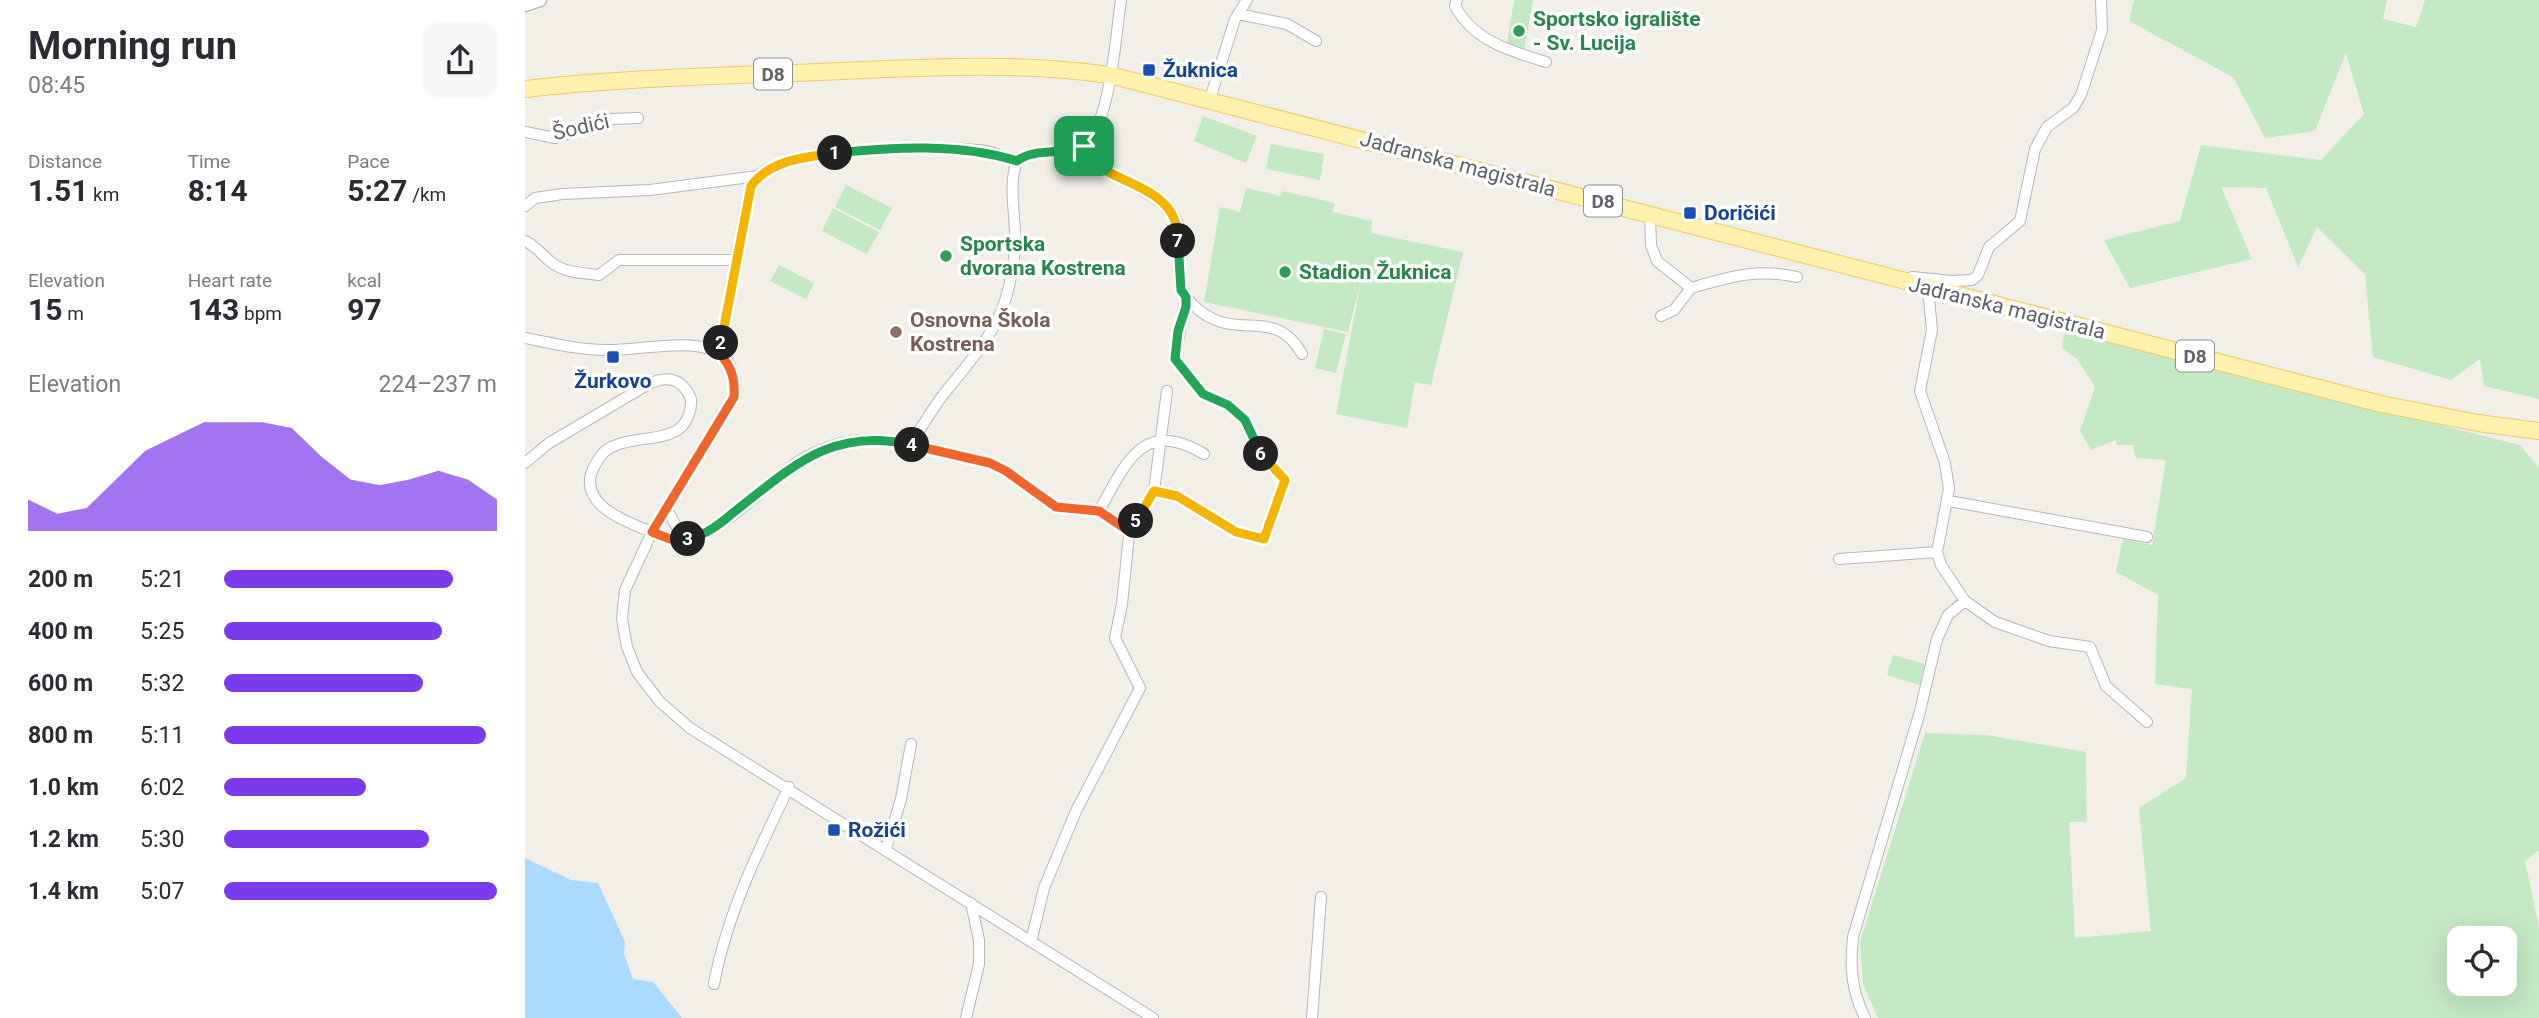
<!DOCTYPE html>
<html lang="en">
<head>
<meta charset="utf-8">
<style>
	:root { --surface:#fff; --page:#f7f7f7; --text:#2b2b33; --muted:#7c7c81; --accent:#7c3aed }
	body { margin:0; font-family:Roboto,sans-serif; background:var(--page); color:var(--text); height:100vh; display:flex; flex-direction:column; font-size:26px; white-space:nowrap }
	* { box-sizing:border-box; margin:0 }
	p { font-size:23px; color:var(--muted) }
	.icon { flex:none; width:38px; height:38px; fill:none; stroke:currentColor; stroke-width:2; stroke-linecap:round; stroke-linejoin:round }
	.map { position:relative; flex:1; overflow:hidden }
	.side { display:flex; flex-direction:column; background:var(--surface); width:525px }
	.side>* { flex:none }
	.buttons { position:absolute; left:1922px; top:926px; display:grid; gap:14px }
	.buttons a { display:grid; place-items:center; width:70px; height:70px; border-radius:14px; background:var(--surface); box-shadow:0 7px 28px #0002; font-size:35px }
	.pin { position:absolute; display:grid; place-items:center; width:60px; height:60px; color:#fff; margin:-30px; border-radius:14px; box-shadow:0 4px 10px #0006 }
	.km { position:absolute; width:35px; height:35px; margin:-18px; border-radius:50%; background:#222; color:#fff; font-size:19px; line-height:35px; text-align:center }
	.round { display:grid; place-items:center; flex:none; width:74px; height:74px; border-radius:14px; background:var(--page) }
	.headline { display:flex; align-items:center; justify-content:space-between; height:119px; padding:0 28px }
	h1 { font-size:38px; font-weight:700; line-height:52px }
	.metrics { display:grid; grid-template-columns:repeat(3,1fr); gap:10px; height:119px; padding:7px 28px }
	.metrics div { display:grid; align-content:center }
	.metrics b { font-size:30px; font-weight:700 }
	.metrics small { font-size:19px; font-weight:400 }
	.metrics p { font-size:19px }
	.chart { height:196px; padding:14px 28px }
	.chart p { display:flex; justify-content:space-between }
	.chart svg { width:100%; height:126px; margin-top:7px; fill:var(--accent); opacity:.7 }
	ul { padding:0 28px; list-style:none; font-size:23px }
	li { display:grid; grid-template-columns:112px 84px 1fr; align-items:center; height:52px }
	li i { height:18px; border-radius:9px; background:var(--accent) }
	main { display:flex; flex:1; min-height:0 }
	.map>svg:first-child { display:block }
</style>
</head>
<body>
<main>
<section class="side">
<div class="headline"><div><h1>Morning run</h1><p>08:45</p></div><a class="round"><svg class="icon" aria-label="share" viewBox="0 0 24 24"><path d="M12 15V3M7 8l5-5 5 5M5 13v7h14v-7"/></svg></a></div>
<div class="metrics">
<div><p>Distance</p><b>1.51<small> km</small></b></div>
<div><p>Time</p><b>8:14</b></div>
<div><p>Pace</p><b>5:27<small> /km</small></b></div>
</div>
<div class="metrics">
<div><p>Elevation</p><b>15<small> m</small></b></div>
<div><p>Heart rate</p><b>143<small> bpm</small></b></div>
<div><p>kcal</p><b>97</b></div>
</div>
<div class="chart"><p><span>Elevation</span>224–237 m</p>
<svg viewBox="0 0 160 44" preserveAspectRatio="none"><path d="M0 44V33L10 38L20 36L30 26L40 16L50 11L60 6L70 6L80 6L90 8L100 18L110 26L120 28L130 26L140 23L150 26L160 33V44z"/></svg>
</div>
<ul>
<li><b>200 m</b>5:21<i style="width:84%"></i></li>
<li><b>400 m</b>5:25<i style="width:80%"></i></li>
<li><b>600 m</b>5:32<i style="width:73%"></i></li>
<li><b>800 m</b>5:11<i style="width:96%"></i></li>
<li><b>1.0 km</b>6:02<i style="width:52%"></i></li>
<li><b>1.2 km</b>5:30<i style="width:75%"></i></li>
<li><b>1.4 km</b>5:07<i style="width:100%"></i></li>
</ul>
</section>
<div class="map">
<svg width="2014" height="1018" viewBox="0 0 2014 1018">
	<rect width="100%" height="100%" fill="#f1efe8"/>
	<path fill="#c5e8c5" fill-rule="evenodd" d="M989,0H1008L999,51L982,44Z
		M1609,0H1862L1858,19L1891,27L1900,0H2014V399L1959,386L1955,359L1926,380L1848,357L1840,274L1792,227L1773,267L1741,188L1696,187L1727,259L1605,288L1579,240L1655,221L1676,145L1796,160L1839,114L1821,53L1790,131L1740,138L1708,77L1604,21Z
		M678,116L732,136L721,163L669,141Z
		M746,144L799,154L795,180L741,169Z
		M321,185L367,208L355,230L310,207Z
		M721,188L755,196L757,191L810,203L808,212L847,221L846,233L938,252L906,385L890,382L882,428L811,414L836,281L823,332L679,302L695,207L715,212Z
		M308,208L354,232L342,254L297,231Z
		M254,265L289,283L281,299L245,281Z
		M799,329L821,334L811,373L790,368Z
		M1539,331L1995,445L2014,468V850L2000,861L2014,928V1018H1353L1338,984L1335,942L1400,733L1461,735L1561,752L1562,822H1544L1550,938L1626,931L1614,808L1661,778L1667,689L1630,684L1633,595L1591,572L1598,539L1627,545L1641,460L1611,458L1608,445H1592L1591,440L1566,450L1555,431L1570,387L1553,360L1537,348ZM1934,938H1979V984H1934Z
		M1368,655L1400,664L1395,685L1362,675Z"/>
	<path fill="#aadaff" d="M0,858L46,880L73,883L100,942L99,954L108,979L128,982L157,1018H0Z"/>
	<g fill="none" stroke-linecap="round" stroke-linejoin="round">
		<defs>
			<path id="minor" d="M932,0L930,6C949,41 985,51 1021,62
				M713,14L762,24L791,41
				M685,99L710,19L722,0
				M0,132L30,138L87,119L113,118
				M559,146C564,170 628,188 647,213C669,239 634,280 675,311C715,342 749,305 777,354
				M0,206L10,198L37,194L125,190L233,176
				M1125,214L1126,245L1132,261L1166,288L1149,310L1136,316
				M0,241C11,246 16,254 26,262C39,273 58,273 74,275L94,260H213
				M1387,277L1427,281L1447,280L1453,275L1464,247L1495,221L1510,149L1522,127L1548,108L1556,95L1577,30L1576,0
				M1166,288C1204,277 1233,268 1272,277
				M1403,288L1407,330L1395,391L1420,463L1424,489L1412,552L1416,565L1440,601L1470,622L1524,641L1565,647L1581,686L1622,722
				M0,338C26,343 54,350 81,350C111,351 168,337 194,353C209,362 210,382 209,397L127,532L100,590L97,619L102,647L112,672L135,702L165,728L628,1018
				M194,353L221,205C224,195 225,184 233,176C264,147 418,144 461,151C471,153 482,158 492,161
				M380,443L465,463L481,471L531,507L574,511L605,532
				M0,463L24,443L122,385C141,375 157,377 166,399C167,410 162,425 151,431C133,441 108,437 89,446C78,450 73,459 68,469C51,507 109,525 135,535C186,556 238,481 279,458C299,447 323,439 346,440C361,441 372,444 388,439C399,425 407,409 418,395C460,343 485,318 490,247C492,221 482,186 492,161C508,148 536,157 555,148C585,135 591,32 596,0
				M629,491L642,391
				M1424,501L1622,537
				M142,509L151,526L167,538
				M574,511C601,463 618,417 679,454
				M1314,559L1412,552
				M361,849L376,799L386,744
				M506,942L519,888L551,811L615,688L590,638L597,604L604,535L629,491L652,496L711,532L739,539L760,480L740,461L720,420L703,405L678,394L650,359L661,297
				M189,984C202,914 233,851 264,787
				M441,1018L454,964V940L446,903
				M787,1018L796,897
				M1340,1018C1326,989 1325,967 1328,937L1394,715L1412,639L1423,615L1440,601"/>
			<path id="tertiary" d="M0,5L15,0"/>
			<path id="primary" d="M0,89C97,78 195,76 292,72C390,68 487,61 585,75L1856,404L1953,423L2014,431"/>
		</defs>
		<use href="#minor" stroke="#b5b8bc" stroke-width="12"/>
		<use href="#tertiary" stroke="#b5b8bc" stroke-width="15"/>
		<use href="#primary" stroke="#f2c960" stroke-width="18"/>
		<use href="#minor" stroke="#fff" stroke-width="10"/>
		<use href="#tertiary" stroke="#fff" stroke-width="12"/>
		<use href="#primary" stroke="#fff2af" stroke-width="16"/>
	</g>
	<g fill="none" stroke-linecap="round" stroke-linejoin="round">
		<defs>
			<path id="split-1" d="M310,153C370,147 435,143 492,161C509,147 539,156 559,146"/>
			<path id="split-2" d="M196,343L226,186C245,160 280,157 310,153"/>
			<path id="split-3" d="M163,539H145L127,532L209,397C210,379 207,367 194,353L196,343"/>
			<path id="split-4" d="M163,539C181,535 195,524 209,512C267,467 307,426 387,445"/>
			<path id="split-5" d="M387,445L465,463L481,471L531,507L574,511L605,532L611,521"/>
			<path id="split-6" d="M611,521L629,491L652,496L711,532L739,539L760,480L736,454"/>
			<path id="split-7" d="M653,241L656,290L661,297V307L653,331L650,359L678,394L703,405L720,420L736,454"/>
			<path id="split-8" d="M559,146C568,186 655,178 653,241"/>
		</defs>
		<use href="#split-1" stroke="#fff" stroke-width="14"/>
		<use href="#split-2" stroke="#fff" stroke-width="14"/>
		<use href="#split-3" stroke="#fff" stroke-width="14"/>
		<use href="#split-4" stroke="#fff" stroke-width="14"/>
		<use href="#split-5" stroke="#fff" stroke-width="14"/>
		<use href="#split-6" stroke="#fff" stroke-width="14"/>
		<use href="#split-7" stroke="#fff" stroke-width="14"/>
		<use href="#split-8" stroke="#fff" stroke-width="14"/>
		<use href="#split-1" stroke="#22a559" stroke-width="9"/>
		<use href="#split-2" stroke="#f5b400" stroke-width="9"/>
		<use href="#split-3" stroke="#f0652b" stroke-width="9"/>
		<use href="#split-4" stroke="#22a559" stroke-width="9"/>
		<use href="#split-5" stroke="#f0652b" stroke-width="9"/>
		<use href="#split-6" stroke="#f5b400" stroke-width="9"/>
		<use href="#split-7" stroke="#22a559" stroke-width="9"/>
		<use href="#split-8" stroke="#f5b400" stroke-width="9"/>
	</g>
	<g fill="#2e9e5b" stroke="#fff" stroke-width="2.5">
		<circle cx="994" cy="31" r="7"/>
		<circle cx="421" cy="256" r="7"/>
		<circle cx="760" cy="272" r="7"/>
	</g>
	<g fill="#1a4fb4" stroke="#fff" stroke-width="2.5">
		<rect x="617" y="63" width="14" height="14" rx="3.5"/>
		<rect x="1158" y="206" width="14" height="14" rx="3.5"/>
		<rect x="81" y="350" width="14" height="14" rx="3.5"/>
		<rect x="302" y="823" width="14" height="14" rx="3.5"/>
	</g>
	<circle fill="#8d6e63" stroke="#fff" stroke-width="2.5" cx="371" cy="332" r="7"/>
	<g text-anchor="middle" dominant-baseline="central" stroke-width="7" stroke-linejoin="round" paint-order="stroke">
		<g fill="#fff" stroke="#8f9295" stroke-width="2">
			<rect x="229" y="58.5" width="38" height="31" rx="5"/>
			<rect x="1059" y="185.5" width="38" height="31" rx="5"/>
			<rect x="1651" y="340.5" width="38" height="31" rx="5"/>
		</g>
		<g font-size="19" font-weight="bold" fill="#5f6368">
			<text x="248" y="74">D8</text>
			<text x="1078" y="201">D8</text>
			<text x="1670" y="356">D8</text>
		</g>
		<g font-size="21" font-weight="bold" fill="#27864d" stroke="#fff" text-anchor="start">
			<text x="1008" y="19">Sportsko igralište<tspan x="1008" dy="24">- Sv. Lucija</tspan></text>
			<text x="435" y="244">Sportska<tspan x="435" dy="24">dvorana Kostrena</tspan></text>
			<text x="774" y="272">Stadion Žuknica</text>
		</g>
		<g font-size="21" font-weight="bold" fill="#164399" stroke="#fff" text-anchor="start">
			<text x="638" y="70">Žuknica</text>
			<text x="1179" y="213">Doričići</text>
			<text x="88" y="381" text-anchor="middle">Žurkovo</text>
			<text x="323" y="830">Rožići</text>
		</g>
		<g font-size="21" fill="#5f6368" stroke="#fff">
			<text transform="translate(56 127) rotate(-13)">Šodići</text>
			<text transform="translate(933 164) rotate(15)">Jadranska magistrala</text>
			<text transform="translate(1482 308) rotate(14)">Jadranska magistrala</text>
		</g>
		<g font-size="21" font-weight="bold" fill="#785e54" stroke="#fff" text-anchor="start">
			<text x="385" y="320">Osnovna Škola<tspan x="385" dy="24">Kostrena</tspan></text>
		</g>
	</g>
</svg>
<div class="buttons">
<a><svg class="icon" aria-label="locate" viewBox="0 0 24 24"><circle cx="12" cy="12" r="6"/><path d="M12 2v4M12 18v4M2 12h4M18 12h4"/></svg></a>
</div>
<div class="pin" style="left:559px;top:146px;background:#1e9e55"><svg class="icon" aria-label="arrive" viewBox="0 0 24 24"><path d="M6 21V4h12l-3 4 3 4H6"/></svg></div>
<b class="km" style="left:310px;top:153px">1</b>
<b class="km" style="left:196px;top:343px">2</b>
<b class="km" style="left:163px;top:539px">3</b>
<b class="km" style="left:387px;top:445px">4</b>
<b class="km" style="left:611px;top:521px">5</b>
<b class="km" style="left:736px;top:454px">6</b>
<b class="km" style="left:653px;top:241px">7</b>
</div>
</main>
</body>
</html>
